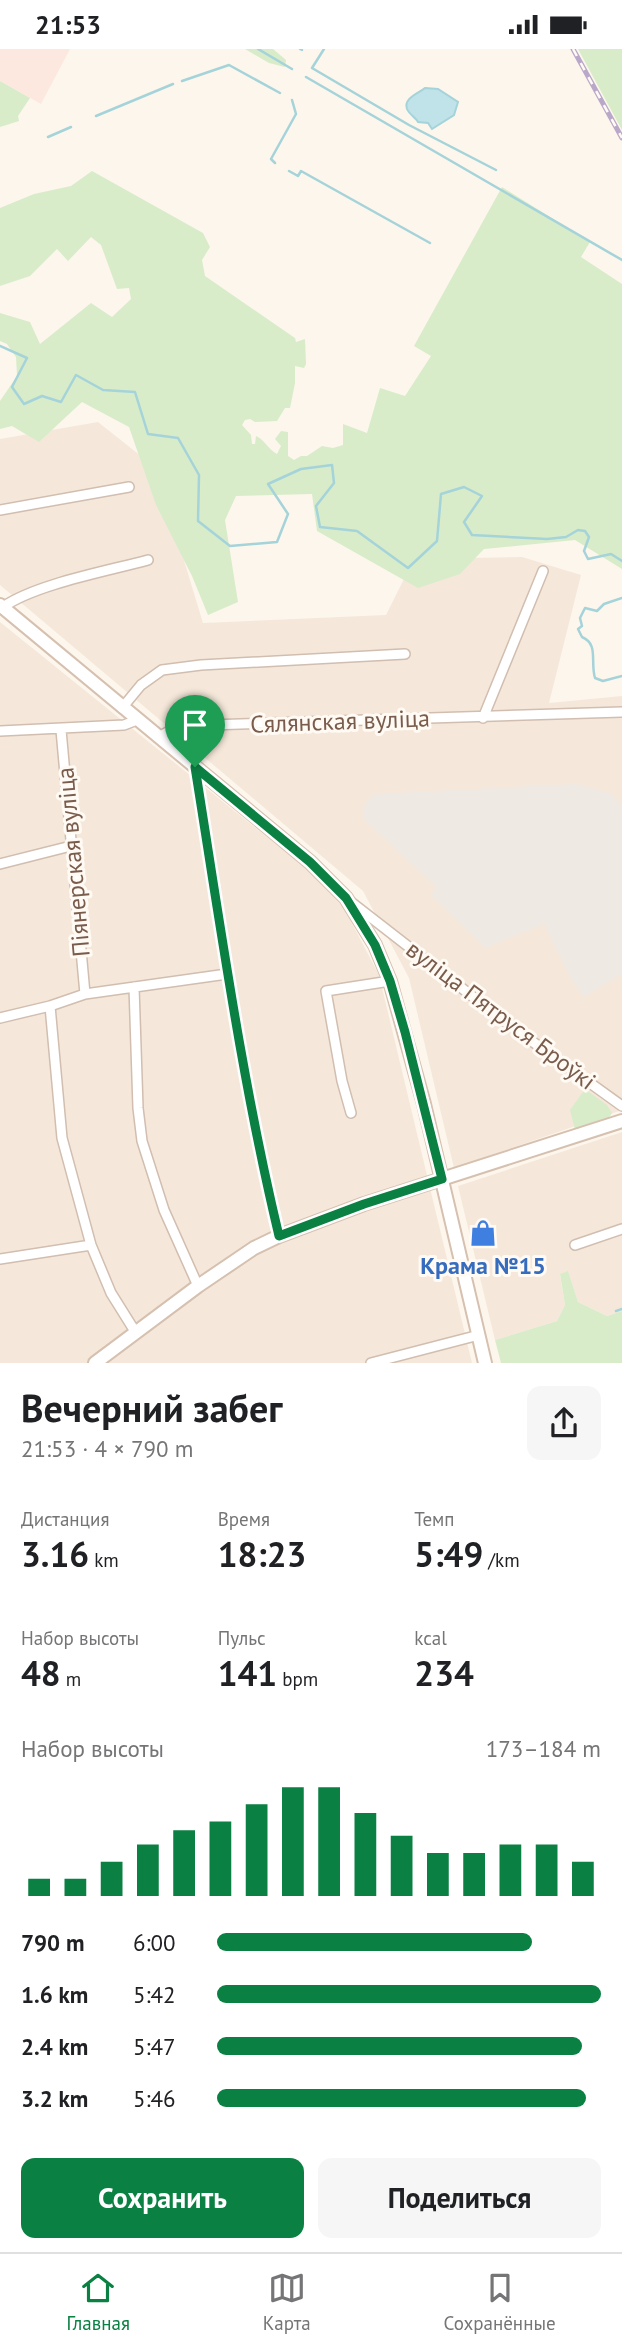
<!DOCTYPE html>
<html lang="ru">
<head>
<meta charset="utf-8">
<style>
	:root { --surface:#fff; --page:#f6f6f6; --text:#202124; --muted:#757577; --line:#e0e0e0; --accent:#0b8043 }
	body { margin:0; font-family:"PT Sans",sans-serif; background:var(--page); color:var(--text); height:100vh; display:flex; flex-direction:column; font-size:26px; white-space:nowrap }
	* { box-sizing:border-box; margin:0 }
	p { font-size:23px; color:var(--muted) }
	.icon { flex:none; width:38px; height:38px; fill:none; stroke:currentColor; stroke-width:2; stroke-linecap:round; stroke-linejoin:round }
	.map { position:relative; height:1314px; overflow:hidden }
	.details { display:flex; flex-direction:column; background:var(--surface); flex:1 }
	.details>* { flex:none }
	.pin { position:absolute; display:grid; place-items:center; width:60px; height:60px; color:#fff; margin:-72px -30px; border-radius:50% 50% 50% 0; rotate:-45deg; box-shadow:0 0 7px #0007 }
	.pin .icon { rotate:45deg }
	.round { display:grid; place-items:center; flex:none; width:74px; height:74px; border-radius:14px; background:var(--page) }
	.summary { display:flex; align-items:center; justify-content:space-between; height:119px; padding:0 21px }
	h1 { font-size:38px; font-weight:700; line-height:52px }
	.metrics { display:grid; grid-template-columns:repeat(3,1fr); gap:10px; height:119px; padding:7px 21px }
	.metrics div { display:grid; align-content:center }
	.metrics b { font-size:35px; font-weight:700 }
	.metrics small { font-size:19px; font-weight:400 }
	.metrics p { font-size:19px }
	.chart { height:196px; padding:14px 21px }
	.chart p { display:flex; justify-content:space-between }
	.chart svg { width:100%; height:126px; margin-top:7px; stroke:var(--accent); stroke-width:6 }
	.primary-button { display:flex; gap:14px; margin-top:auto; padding:14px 21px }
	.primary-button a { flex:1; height:80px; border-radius:14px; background:var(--accent); color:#fff; font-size:28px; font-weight:700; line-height:80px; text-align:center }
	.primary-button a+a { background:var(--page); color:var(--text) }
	ul { padding:0 21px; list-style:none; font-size:23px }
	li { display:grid; grid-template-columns:112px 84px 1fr; align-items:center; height:52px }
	li i { height:18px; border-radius:9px; background:var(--accent) }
	.status { display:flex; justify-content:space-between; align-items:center; height:49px; padding:0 35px; background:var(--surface); direction:ltr }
	.status svg { height:19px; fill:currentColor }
	.dock { display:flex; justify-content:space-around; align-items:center; height:98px; border-top:2px solid var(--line); background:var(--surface); font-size:19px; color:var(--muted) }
	.dock a { display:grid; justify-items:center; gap:4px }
	.dock .selected { color:var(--accent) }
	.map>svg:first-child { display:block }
</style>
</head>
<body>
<div class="status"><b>21:53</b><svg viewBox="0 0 49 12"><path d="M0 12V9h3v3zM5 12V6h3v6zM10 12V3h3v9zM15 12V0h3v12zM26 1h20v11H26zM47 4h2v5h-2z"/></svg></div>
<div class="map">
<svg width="622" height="1314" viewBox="0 0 622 1314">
	<rect width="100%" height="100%" fill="#fdf6ec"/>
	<path fill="#f5e8da" d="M98,373L156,419L203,574L386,566L414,510L522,508L581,526L549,654L622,647V1061L454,1119L409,929L363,842L0,536V390Z
		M0,573L304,818L344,859L379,926L472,1314H0Z
		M622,1083V1262L607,1267L578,1253L568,1223L560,1226L565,1256L557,1272L495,1291L458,1137Z"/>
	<path fill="#fde8e0" d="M0,0H70L41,55L0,32Z"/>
	<path fill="#efe9e4" d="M576,735L610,744L622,757V925L584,948L570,928L544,875L485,899L431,846L436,838L363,769L364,757L373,745Z"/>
	<path fill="#d8ecc9" d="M245,0H273L286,11L285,18L269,14Z
		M578,0H622V81Z
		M0,32L30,49L18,67L19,72L0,78Z
		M92,122L203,184L210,198L202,211L205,227L295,289L296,293L305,290L306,315L304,319L295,317V334L290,359H285L277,372L255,373L250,370L245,371L242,376L251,386L252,395H255L256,387C265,391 268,400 277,405L281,397L275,390L281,382L288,383V407L294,411L301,407H307L322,397L333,399L343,396V375L367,384L380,339L405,347L431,307L414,297L502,138L590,193L581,208L622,235V520L575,491L484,500L460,525L418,539L317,482L312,445L236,447L225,471L238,553L208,566L192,527L156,456L129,378L82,353L39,393L12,377L0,380V352L17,327L16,308L7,295L0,292V264L30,273L40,295L91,254L112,268L131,250L129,239L117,240L101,196L91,188L68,212L57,200L30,227L0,237V159L34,145L71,137Z
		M585,1040L607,1056L612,1064L608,1070L575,1081L570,1061Z
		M568,1222L578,1253L607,1267L622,1262V1314H501L495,1291L557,1272L565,1256L560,1225Z"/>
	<path fill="#bfe3e8" stroke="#a5d3da" stroke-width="2" d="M425,39L438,40L458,53L454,66L432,80L428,74L418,73C416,69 409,65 407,60C403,49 419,44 425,39Z"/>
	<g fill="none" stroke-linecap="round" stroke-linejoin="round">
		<path stroke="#a5d3da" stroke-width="2.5" d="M258,0L292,20
			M300,0L302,1
			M324,0L312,19L409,76L496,121
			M306,28L622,211
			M182,32L229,16L280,44
			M96,67L173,35
			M48,88L71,78
			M275,114L271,110L296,65L292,51
			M289,122L298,127L301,122L430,194
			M0,297L27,309L12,338L24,355L42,347L61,353L76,326L103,341L135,343L148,385L178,389L199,426L198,472L230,497L277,493L288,465L268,435L301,420L332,416L334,434L316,457L320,478L357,482L408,519L437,492L441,445L464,438L482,447L464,473L472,486L547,490L566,488L578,481L585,482L589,488L584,502L588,510L611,505L622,512
			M622,549L604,555L597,562L585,559L580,569L582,577L578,580L582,588C599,595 590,613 595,629L603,632L622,627
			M616,1262L622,1260"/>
		<defs>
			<path id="street" d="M0,461L129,438
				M3,558C36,535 108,522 148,511
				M122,659L141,636L162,621L201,616L405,605
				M483,669L543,522
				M61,681L85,945
				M0,682L124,676L137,671
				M159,688L178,677L622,663
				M195,717C220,874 242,1033 279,1187
				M0,815L71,797
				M351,853L508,975L622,1057
				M134,938L138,1059L142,1092L164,1161L198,1237
				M50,957L62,1089L91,1196L111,1244L136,1284
				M0,969L50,957L85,945L227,925
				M351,1064L342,1032L326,942L390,932
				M575,1196L622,1180
				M0,1210L91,1196
				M371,1314L479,1286"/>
			<path id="secondary" d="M0,556L310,813L346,849L375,896L390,932L424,1055L485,1314
				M95,1314L198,1237L254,1199L279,1187L364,1155L622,1072"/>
		</defs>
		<use href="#street" stroke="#d1beb0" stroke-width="12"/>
		<use href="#secondary" stroke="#d6c0b0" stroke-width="16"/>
		<use href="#street" stroke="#fff" stroke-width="9"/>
		<use href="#secondary" stroke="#fff" stroke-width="12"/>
		<defs>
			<path id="rail" d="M573,0L622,89"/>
		</defs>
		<use href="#rail" stroke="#b9a8c9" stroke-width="5"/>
		<use href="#rail" stroke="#fffaf3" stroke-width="2.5" stroke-dasharray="8" stroke-linecap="butt"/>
	</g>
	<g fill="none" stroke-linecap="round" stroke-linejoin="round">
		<defs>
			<path id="route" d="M195,718L310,813L346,849L375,896L390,932L405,983L442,1130L364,1155L279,1187C242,1033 220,874 195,718Z"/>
		</defs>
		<use href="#route" stroke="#fff" stroke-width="14"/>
		<use href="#route" stroke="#0b8043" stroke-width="9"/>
	</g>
	<defs>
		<symbol id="shop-bare" viewBox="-9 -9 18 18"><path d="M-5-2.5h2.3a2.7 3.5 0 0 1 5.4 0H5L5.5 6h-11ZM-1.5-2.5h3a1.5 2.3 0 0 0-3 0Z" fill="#3f7fe0" stroke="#fffaf3" stroke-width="2.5" paint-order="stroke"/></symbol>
	</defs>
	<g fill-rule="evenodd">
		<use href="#shop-bare" x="464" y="1165" width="38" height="38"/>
	</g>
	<g text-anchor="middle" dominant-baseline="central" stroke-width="6" stroke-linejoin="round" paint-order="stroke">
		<g font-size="24" fill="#7a5c4d" stroke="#fffaf3">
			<text transform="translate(340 672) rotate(-2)">Сялянская вуліца</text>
			<text transform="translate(73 813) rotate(-95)">Піянерская вуліца</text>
			<text transform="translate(501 966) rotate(37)">вуліца Пятруся Броўкі</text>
		</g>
		<g font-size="24" font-weight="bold" fill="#366cbe" stroke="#fffaf3">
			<text x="483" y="1216">Крама №15</text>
		</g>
	</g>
</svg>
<div class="pin" style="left:195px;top:718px;background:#1e9e55"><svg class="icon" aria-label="arrive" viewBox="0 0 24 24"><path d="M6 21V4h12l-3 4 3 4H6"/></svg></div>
</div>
<section class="details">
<div class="summary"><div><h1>Вечерний забег</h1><p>21:53 · 4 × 790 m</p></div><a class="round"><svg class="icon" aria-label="share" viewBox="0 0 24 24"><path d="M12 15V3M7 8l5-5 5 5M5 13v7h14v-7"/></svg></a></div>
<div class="metrics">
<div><p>Дистанция</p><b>3.16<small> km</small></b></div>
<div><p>Время</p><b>18:23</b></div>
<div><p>Темп</p><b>5:49<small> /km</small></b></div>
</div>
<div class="metrics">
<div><p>Набор высоты</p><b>48<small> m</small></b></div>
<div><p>Пульс</p><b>141<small> bpm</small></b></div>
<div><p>kcal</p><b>234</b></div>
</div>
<div class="chart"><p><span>Набор высоты</span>173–184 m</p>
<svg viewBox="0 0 160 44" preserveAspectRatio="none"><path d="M5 44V38M15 44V38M25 44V32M35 44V26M45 44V21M55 44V18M65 44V12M75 44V6M85 44V6M95 44V15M105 44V23M115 44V29M125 44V29M135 44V26M145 44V26M155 44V32"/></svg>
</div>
<ul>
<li><b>790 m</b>6:00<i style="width:82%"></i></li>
<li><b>1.6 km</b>5:42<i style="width:100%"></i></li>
<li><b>2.4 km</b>5:47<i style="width:95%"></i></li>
<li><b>3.2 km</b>5:46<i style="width:96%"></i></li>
</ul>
<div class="primary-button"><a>Сохранить</a><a>Поделиться</a></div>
</section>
<nav class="dock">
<a class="selected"><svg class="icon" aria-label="home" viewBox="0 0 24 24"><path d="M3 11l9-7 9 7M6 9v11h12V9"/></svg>Главная</a>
<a><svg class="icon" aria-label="map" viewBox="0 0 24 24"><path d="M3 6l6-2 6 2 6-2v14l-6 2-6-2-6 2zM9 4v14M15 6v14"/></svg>Карта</a>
<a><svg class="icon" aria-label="saved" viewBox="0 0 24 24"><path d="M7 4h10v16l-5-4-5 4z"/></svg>Сохранённые</a>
</nav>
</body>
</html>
